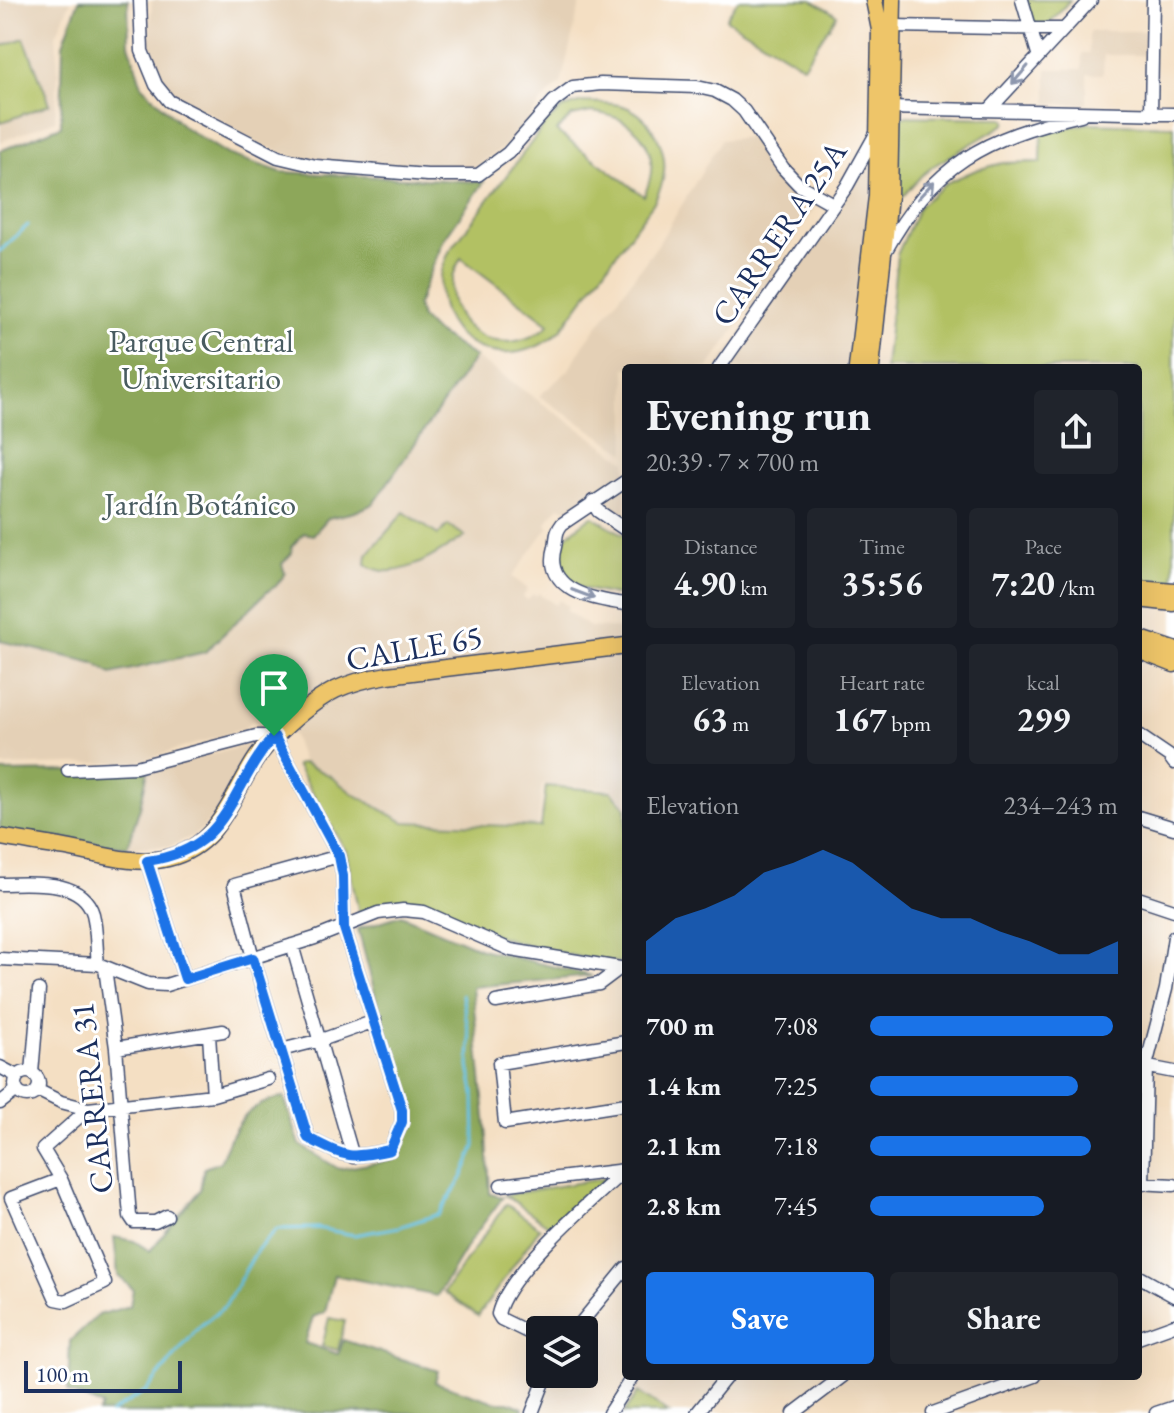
<!DOCTYPE html>
<html lang="en">
<head>
<meta charset="utf-8">
<style>
	:root { --surface:#171b24; --page:#20242c; --text:#f1f3f6; --muted:#9ea1a6; --accent:#1a73e8 }
	body { margin:0; font-family:"EB Garamond",serif; background:var(--page); color:var(--text); height:100vh; display:flex; flex-direction:column; font-size:30px; white-space:nowrap }
	* { box-sizing:border-box; margin:0 }
	p { font-size:26px; color:var(--muted) }
	.icon { flex:none; width:44px; height:44px; fill:none; stroke:currentColor; stroke-width:2; stroke-linecap:round; stroke-linejoin:round }
	.map { position:relative; flex:1; overflow:hidden }
	.drawer { position:absolute; left:622px; top:364px; width:520px; height:1016px; display:flex; flex-direction:column; background:var(--surface); border-radius:8px; box-shadow:0 8px 32px #0002 }
	.drawer>* { flex:none }
	.fabs { position:absolute; left:526px; top:1316px; display:grid; gap:16px }
	.fabs a { display:grid; place-items:center; width:72px; height:72px; border-radius:8px; background:var(--surface); box-shadow:0 8px 32px #0002; font-size:40px }
	.scale { position:absolute; left:24px; bottom:20px; width:158px; box-sizing:border-box; padding-left:8px; border:4px solid #1b2f5e; border-top:0; font-size:22px; line-height:28px; white-space:nowrap; color:#1b2f5e; -webkit-text-stroke:6px #fff; paint-order:stroke }
	.pin { position:absolute; display:grid; place-items:center; width:68px; height:68px; color:#fff; margin:-82px -34px; border-radius:50% 50% 50% 0; rotate:-45deg; box-shadow:0 0 8px #0007 }
	.pin .icon { rotate:45deg }
	.round { display:grid; place-items:center; flex:none; width:84px; height:84px; border-radius:8px; background:var(--page) }
	.headline { display:flex; align-items:center; justify-content:space-between; height:136px; padding:0 24px }
	h1 { font-size:44px; font-weight:700; line-height:60px }
	.figures { display:grid; grid-template-columns:repeat(3,1fr); gap:12px; height:136px; padding:8px 24px }
	.figures div { display:grid; align-content:center; border-radius:8px; background:var(--page); text-align:center }
	.figures b { font-size:34px; font-weight:700 }
	.figures small { font-size:22px; font-weight:400 }
	.figures p { font-size:22px }
	.chart { height:224px; padding:16px 24px }
	.chart p { display:flex; justify-content:space-between }
	.chart svg { width:100%; height:144px; margin-top:8px; fill:var(--accent); opacity:.7 }
	.action { display:flex; gap:16px; margin-top:auto; padding:16px 24px }
	.action a { flex:1; height:92px; border-radius:8px; background:var(--accent); color:#fff; font-size:32px; font-weight:700; line-height:92px; text-align:center }
	.action a+a { background:var(--page); color:var(--text) }
	ul { padding:0 24px; list-style:none; font-size:26px }
	li { display:grid; grid-template-columns:128px 96px 1fr; align-items:center; height:60px }
	li i { height:20px; border-radius:10px; background:var(--accent) }
	.map>svg:first-child { display:block }
</style>
</head>
<body>
<div class="map">
<svg width="1174" height="1413" viewBox="0 0 1174 1413">
	<rect width="100%" height="100%" fill="#fff"/>
	<filter id="ink" filterUnits="userSpaceOnUse"><feTurbulence type="fractalNoise" baseFrequency=".0125" numOctaves="2"/><feDisplacementMap in="SourceGraphic" scale="16" xChannelSelector="R" yChannelSelector="G"/><feConvolveMatrix kernelMatrix="1 2 1 2 8 2 1 2 1" color-interpolation-filters="sRGB"/></filter>
	<filter id="wash" filterUnits="userSpaceOnUse"><feTurbulence type="fractalNoise" baseFrequency=".006" numOctaves="4" result="noise"/><feDisplacementMap in="SourceGraphic" scale="32" xChannelSelector="R" yChannelSelector="G"/><feGaussianBlur stdDeviation="1.8" result="paint"/><feColorMatrix in="noise" values="0 0 0 0 0 0 0 0 0 0 0 0 0 0 0 0 0 1.4 0 .05"/><feComposite in="paint" operator="in"/></filter>
	<g filter="url(#wash)">
		<rect width="100%" height="100%" fill="#f4dfc3"/>
		<path fill="#e4d0b6" d="M0,0H71L56,35L58,72L55,120L0,142Z
			M152,0H581L561,83L543,100L512,141L472,169L304,161L253,141L207,111L167,91L159,78L149,51Z
			M1089,31H1144V55H1104L1103,74H1087V104H1047V69H1082V53H1089Z
			M750,137L772,170L816,205L763,290L708,368H626V453L539,396L568,371L584,344L657,246L721,140Z
			M875,143L858,368H717Z
			M414,325L475,357L626,461V475L569,510L559,506L546,524L549,526L512,577L528,589L523,597L528,600L533,594L536,596L538,593L556,605L559,600L568,606L566,611L590,627L626,629V804L612,788L542,784L538,825L404,821L352,792L329,774L302,761L293,735L252,721L243,729L137,762L0,766V641L94,663L104,668Z
			M626,488V525L602,508L611,496Z
			M249,745L252,748L223,804L202,829L190,837L170,846L127,847L140,807L148,770Z"/>
		<path fill="#b2c164" stroke="#667861" stroke-width="2" fill-rule="evenodd" d="M738,0H812L837,15L803,66L726,19Z
			M1024,0H1070L1035,39Z
			M24,38L50,104L0,123V47Z
			M583,102C597,103 612,102 626,107C653,118 669,151 663,179C662,187 657,195 654,202L560,331C510,377 432,348 441,276C442,268 446,259 449,252L546,123L563,108ZM591,112C638,117 665,150 644,196L556,131L572,116ZM461,258L549,324V325C496,370 426,317 461,258Z
			M896,116L1003,118L1006,121L1005,124L935,165L921,176L896,204Z
			M1089,123L1174,126V586L1138,583V368H885L897,255L919,206L946,183L976,170L1003,163L1041,162L1042,133Z
			M404,512L438,535L448,525L465,536C440,552 394,586 366,564L367,555Z
			M592,516L626,536V597C612,594 596,592 582,588C564,582 552,558 563,541C570,531 583,523 592,516Z
			M303,763L329,775L352,793L404,822L541,827L546,786L611,791L626,807V963C592,962 526,946 493,934C440,915 418,888 359,914L346,851L296,765Z
			M606,1178L551,1227L505,1195Z
			M506,1204L540,1228L478,1316L444,1292Z
			M329,1318L345,1321L338,1350L322,1346Z
			M638,1392L669,1413H624Z"/>
		<path fill="#8da75a" stroke="#546b5c" stroke-width="2" d="M79,0H128L129,44L142,86L184,127L227,154L281,172L484,182L444,239L417,305L421,318L433,330L475,357L373,504L355,512L328,518L313,535L304,533L291,547L292,553L282,564L285,574L276,586L268,591L205,652L111,674L94,663L0,641V151L61,126L63,44Z
			M148,770L140,807L127,847L0,831V772Z
			M401,915L481,949L592,976L472,987L487,1137L490,1194L503,1197L468,1244L437,1296L334,1275L325,1312L313,1317L305,1343L338,1354L343,1340L438,1371L435,1382L495,1402H509L523,1408L521,1413H98L102,1406L68,1392L70,1341L98,1315L130,1306L133,1289L118,1276L114,1237L134,1241L150,1251L200,1190L204,1168L220,1162C234,1127 244,1104 284,1097L300,1145L339,1169L393,1160L407,1115L358,929Z"/>
		<g fill="none" stroke-linecap="round" stroke-linejoin="round">
			<path stroke="#62bfe0" stroke-width="3" d="M0,251L28,225
				M111,1413L147,1390L198,1328L225,1306L257,1250L277,1229L317,1228L354,1235L399,1227L439,1214L462,1178L475,1146L474,1092L469,1066L470,1039L462,995"/>
		</g>
	</g>
	<g filter="url(#ink)">
		<g fill="none" stroke-linecap="round" stroke-linejoin="round">
			<defs>
				<path id="minor" d="M140,0L142,51L156,85L169,101L278,157L316,166L427,175H478L508,153L554,101L573,87L601,84L697,87L715,91L732,100L744,111L783,168L799,185L833,204
					M1022,0L1038,54
					M893,26L1062,29
					M885,108L1174,114
					M989,110L1091,0
					M1151,114L1153,0
					M885,252C934,163 984,138 1081,115
					M719,368L847,186L877,132
					M626,481L562,524C555,533 557,537 555,547C542,591 595,600 626,604
					M593,501L598,511L626,530
					M1138,735L1169,756L1174,763
					M68,770L136,767L256,736H274L339,856L343,876L344,928L402,1110V1122L390,1150C346,1159 348,1158 308,1138L253,958L234,885L339,856
					M1138,817L1174,828
					M147,861L185,979
					M0,884C30,884 82,877 93,914C97,930 96,948 98,964
					M1138,898L1174,910
					M292,945L353,1157
					M0,959L98,964L148,984L166,985L315,938L378,913L403,910L424,912L511,950L626,969
					M105,968L116,1048L130,1216L134,1222H155L167,1216
					M496,1002L599,984L619,969
					M209,1035L213,1095
					M626,1042L499,1063L505,1123L626,1104
					M116,1048L223,1031
					M281,1050L321,1040L375,1021
					M1138,1065L1174,1072
					M0,1067L17,1076
					M15 1084a12 12 0 1 1 24 0a12 12 0 1 1-24 0Z
					M32,1073L39,990
					M37,1090L61,1102L88,1109L213,1095L268,1079
					M0,1103L17,1090
					M61,1179L11,1198L56,1299L66,1301L105,1283L61,1179L43,1149L88,1109
					M1138,1183L1174,1185
					M1143,1184L1146,1066L1166,989L1174,937
					M501,1185L625,1170
					M1138,1276L1174,1296
					M575,1330L626,1268
					M540,1338L501,1319L498,1314C507,1273 592,1200 625,1170
					M1138,1338L1174,1325
					M532,1413L547,1374
					M609,1413L633,1376
					M697,1413L727,1376
					M794,1413L843,1376
					M933,1413L1035,1376
					M1156,1413L1174,1407"/>
				<path id="major" d="M857,368L877,196L880,30L874,0
					M871,368L889,196L893,0
					M1138,588L1174,591
					M1138,599L1174,603
					M1138,638L1174,650
					M1138,650L1174,664
					M0,837C22,841 44,844 66,848C99,854 135,866 168,858C218,846 230,800 254,762C268,739 311,702 335,690C352,682 370,678 388,675L626,646"/>
			</defs>
			<use href="#minor" stroke="#3c496d" stroke-width="15"/>
			<use href="#major" stroke="#3c496d" stroke-width="19"/>
			<use href="#minor" stroke="#fff" stroke-width="12"/>
			<use href="#major" stroke="#eec569" stroke-width="16"/>
		</g>
		<defs><path id="oneway-shaft" d="M-6 0H5M1.5-3L5.5 0L1.5 3" fill="none" stroke-width="1.6" stroke-linecap="round" stroke-linejoin="round" transform="scale(2)"/></defs>
		<g stroke="#8d97ae">
			<use href="#oneway-shaft" transform="translate(1020 75) rotate(131)"/>
			<use href="#oneway-shaft" transform="translate(926 190) rotate(-47)"/>
			<use href="#oneway-shaft" transform="translate(583 594) rotate(21)"/>
		</g>
	</g>
	<g fill="none" stroke-linecap="round" stroke-linejoin="round" filter="url(#ink)">
		<defs>
			<path id="route" d="M274,736L339,856L343,876L344,928L402,1110V1122L390,1150C346,1159 348,1158 308,1138L253,958L185,979L147,861C232,849 227,791 274,736Z"/>
		</defs>
		<use href="#route" stroke="#fff" stroke-width="16"/>
		<use href="#route" stroke="#1a73e8" stroke-width="10"/>
	</g>
	<g text-anchor="middle" dominant-baseline="central" stroke-width="6" stroke-linejoin="round" paint-order="stroke">
		<g font-size="32" fill="#1b2f5e" stroke="#fff">
			<text transform="translate(779 233) rotate(-56)">CARRERA 25A</text>
			<text transform="translate(414 648) rotate(-10)">CALLE 65</text>
			<text transform="translate(92 1098) rotate(-96)">CARRERA 31</text>
		</g>
		<g font-size="32" fill="#485b60" stroke="#fff">
			<text x="201" y="341">Parque Central<tspan x="201" dy="37">Universitario</tspan></text>
			<text x="200" y="504">Jardín Botánico</text>
		</g>
	</g>
</svg>
<div class="fabs">
<a><svg class="icon" aria-label="layers" viewBox="0 0 24 24"><path d="M12 4l9 5-9 5-9-5zM3 14l9 5 9-5"/></svg></a>
</div>
<div class="scale">100 m</div>
<div class="pin" style="left:274px;top:736px;background:#1e9e55"><svg class="icon" aria-label="arrive" viewBox="0 0 24 24"><path d="M6 21V4h12l-3 4 3 4H6"/></svg></div>
<section class="drawer">
<div class="headline"><div><h1>Evening run</h1><p>20:39 · 7 × 700 m</p></div><a class="round"><svg class="icon" aria-label="share" viewBox="0 0 24 24"><path d="M12 15V3M7 8l5-5 5 5M5 13v7h14v-7"/></svg></a></div>
<div class="figures">
<div><p>Distance</p><b>4.90<small> km</small></b></div>
<div><p>Time</p><b>35:56</b></div>
<div><p>Pace</p><b>7:20<small> /km</small></b></div>
</div>
<div class="figures">
<div><p>Elevation</p><b>63<small> m</small></b></div>
<div><p>Heart rate</p><b>167<small> bpm</small></b></div>
<div><p>kcal</p><b>299</b></div>
</div>
<div class="chart"><p><span>Elevation</span>234–243 m</p>
<svg viewBox="0 0 160 44" preserveAspectRatio="none"><path d="M0 44V34L10 27L20 24L30 20L40 13L50 10L60 6L70 10L80 17L90 24L100 27L110 27L120 31L130 34L140 38L150 38L160 34V44z"/></svg>
</div>
<ul>
<li><b>700 m</b>7:08<i style="width:98%"></i></li>
<li><b>1.4 km</b>7:25<i style="width:84%"></i></li>
<li><b>2.1 km</b>7:18<i style="width:89%"></i></li>
<li><b>2.8 km</b>7:45<i style="width:70%"></i></li>
</ul>
<div class="action"><a>Save</a><a>Share</a></div>
</section>
</div>
</body>
</html>
